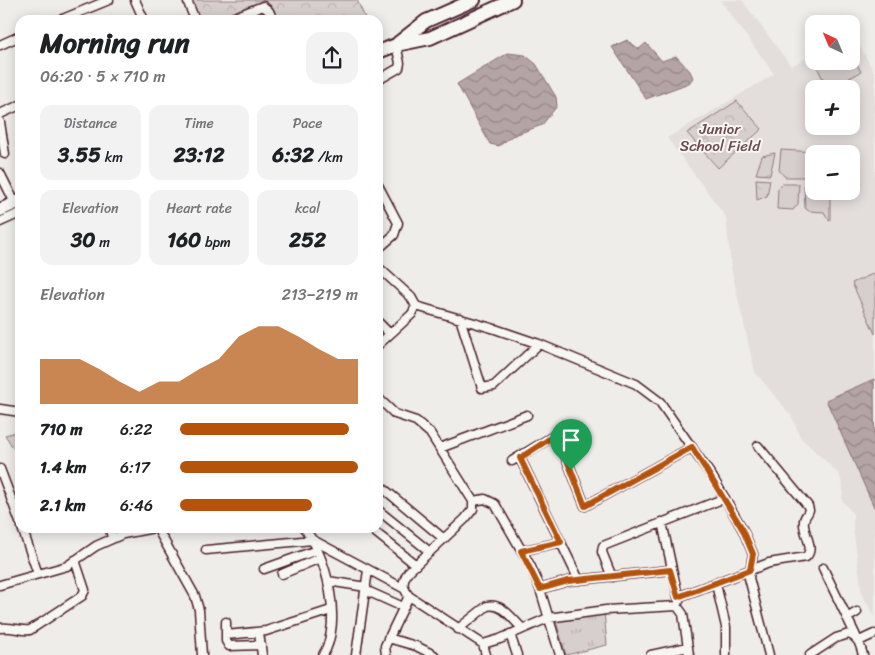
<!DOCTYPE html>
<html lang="en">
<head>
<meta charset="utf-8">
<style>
	:root { --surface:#fff; --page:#f2f2f2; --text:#202124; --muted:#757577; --accent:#b45309 }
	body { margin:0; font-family:Sriracha,sans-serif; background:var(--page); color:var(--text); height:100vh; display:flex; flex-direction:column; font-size:19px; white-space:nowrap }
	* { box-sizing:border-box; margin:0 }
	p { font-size:16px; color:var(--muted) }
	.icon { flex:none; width:28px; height:28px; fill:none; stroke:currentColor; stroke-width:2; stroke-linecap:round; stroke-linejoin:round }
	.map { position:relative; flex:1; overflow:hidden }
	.details { position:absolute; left:15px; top:15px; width:368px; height:518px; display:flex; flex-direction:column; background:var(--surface); border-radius:15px; box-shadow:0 2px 12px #0003 }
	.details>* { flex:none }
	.needle { width:32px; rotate:316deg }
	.controls { position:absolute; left:805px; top:15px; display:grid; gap:10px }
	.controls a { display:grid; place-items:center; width:55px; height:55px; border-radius:10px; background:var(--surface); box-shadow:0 2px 12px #0003; font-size:25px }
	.pin { position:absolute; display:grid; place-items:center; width:42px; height:42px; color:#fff; margin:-51px -21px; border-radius:50% 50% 50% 0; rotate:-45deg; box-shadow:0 0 5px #0007 }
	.pin .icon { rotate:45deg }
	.round { display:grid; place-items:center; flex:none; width:52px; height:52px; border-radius:15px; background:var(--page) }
	.overview { display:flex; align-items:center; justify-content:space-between; height:85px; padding:0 25px }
	h1 { font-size:28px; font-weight:700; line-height:38px }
	.metrics { display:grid; grid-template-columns:repeat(3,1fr); gap:8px; height:85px; padding:5px 25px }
	.metrics div { display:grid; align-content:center; border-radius:12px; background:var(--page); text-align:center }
	.metrics b { font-size:21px; font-weight:700 }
	.metrics small { font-size:14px; font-weight:400 }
	.metrics p { font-size:14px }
	.chart { height:140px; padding:10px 25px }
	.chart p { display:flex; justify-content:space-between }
	.chart svg { width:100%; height:90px; margin-top:5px; fill:var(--accent); opacity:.7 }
	ul { padding:0 25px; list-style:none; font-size:16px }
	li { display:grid; grid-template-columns:80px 60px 1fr; align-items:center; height:38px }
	li i { height:12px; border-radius:6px; background:var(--accent) }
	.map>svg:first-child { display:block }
</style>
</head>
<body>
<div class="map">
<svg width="875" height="655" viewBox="0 0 875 655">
	<defs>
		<pattern id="grass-tufts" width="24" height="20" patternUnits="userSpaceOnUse" patternTransform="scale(1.25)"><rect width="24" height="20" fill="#d7cfce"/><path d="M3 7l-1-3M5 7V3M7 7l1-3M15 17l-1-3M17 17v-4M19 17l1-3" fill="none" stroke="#bab1b1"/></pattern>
		<pattern id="park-crowns" width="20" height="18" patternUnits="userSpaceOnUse" patternTransform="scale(1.25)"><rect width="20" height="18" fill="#d7cfce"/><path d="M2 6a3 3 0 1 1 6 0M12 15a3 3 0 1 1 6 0" fill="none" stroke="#bab1b1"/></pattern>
		<pattern id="water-waves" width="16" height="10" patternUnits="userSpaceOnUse" patternTransform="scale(1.25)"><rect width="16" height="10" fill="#b4a4a5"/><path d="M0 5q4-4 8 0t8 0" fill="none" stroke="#948587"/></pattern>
	</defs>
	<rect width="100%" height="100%" fill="#efedea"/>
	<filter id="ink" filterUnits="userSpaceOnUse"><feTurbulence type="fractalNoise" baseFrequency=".02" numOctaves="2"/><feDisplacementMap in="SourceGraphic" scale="10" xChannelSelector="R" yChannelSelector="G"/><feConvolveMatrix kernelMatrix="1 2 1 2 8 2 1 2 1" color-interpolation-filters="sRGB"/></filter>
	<g filter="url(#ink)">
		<path fill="#e3dedc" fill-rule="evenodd" d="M720,0H742L791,66L814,54V61H851L853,34L875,73V617L862,595L853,527V514L842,500L843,487L839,474L800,437L792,417L755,372L731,268L726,217L667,138L774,74ZM814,89H851V126H814ZM814,154H851V191H814Z"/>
		<path fill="url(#grass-tufts)" stroke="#90777c" d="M604,611L607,645L566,655L555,618Z"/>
		<path fill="url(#park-crowns)" stroke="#90777c" d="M191,0H357L366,20H267L260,4L222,20H200Z
			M737,101L762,129L718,168L687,133Z
			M775,153L770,175L756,174L762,156Z
			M756,179L770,180L767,196L757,200Z
			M20,431V448L14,449L5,435Z"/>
		<path fill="#d7cfce" stroke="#90777c" d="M851,52L861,72L828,89L817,67L829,61H851Z
			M781,150L834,153L814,154V177H785L779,170Z
			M782,184H799L798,204L793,210L777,209L778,188Z
			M804,184L814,185V191H823L830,198V220L828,219L824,212L809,211L805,208Z
			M875,273V334L852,283Z"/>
		<path fill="url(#water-waves)" stroke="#8a6f74" d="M627,40L639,49L646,43L662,61L676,56L690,71L693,78L689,83L646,99L612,47Z
			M508,53L525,55L536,64L556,97L557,106L542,125L512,136L499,146L490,144L457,84Z
			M874,379L875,507H874L826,400Z"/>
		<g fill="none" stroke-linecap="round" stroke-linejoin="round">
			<defs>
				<path id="street" d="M135,0L144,20
					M187,0L195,20
					M60,20L109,0
					M227,20L263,6L269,11L273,20
					M0,45L20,36
					M378,80L399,68L400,63L396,45
					M0,114L20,105
					M0,122L5,154
					M0,173L15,203
					M378,185L398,223L394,235L378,249
					M0,222L20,213
					M378,267L411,297L416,306L412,314L378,345
					M416,306L495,329L539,344L636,384L660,402L713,478L743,530L753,554L749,578L769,655
					M460,318L482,388L494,386L539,344
					M378,322L390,334
					M378,398L395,414L416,421L430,433L473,501V509L465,519L408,572C402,582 402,587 409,596L483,644L500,639L548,618L606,610L677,606L683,614L689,655
					M0,409L20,412
					M440,448L527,415
					M520,458L579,580
					M512,461L557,434L585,506L692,447
					M0,469L20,522
					M378,484L444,539
					M473,501L485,499L495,504L531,567L540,589L560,655
					M378,510L430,552
					M662,522L679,601
					M22,528L38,574
					M110,528L112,539
					M157,528L195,596L199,610L202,655
					M304,528C327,555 343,623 323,655
					M370,528L416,565
					M206,550L313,540L403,588
					M521,551L561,542
					M823,568L856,636
					M264,569L317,550
					M282,574L320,558
					M612,577L602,552L603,546L725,498
					M328,581L366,587
					M716,584L726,627V655
					M0,585L67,566L96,546L123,534L154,528
					M540,589L568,581L671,570
					M365,590L403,607
					M678,597L769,563L806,557C816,547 802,533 804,521C804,517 808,514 809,510L808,506L758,446
					M847,618L857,612
					M226,622V641L229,646L261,645
					M0,628C12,626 23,632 30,630L82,596L85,590L75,560
					M458,629L487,606C502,602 512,619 522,628
					M259,632L262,655
					M510,634L517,655
					M226,635L266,631L331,610
					M388,638L416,646L434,655
					M859,641L874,634
					M483,644L486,655
					M356,655L368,570
					M386,655L385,646L409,596
					M651,655L688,647
					M810,655L836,638L849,634C859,638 860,645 863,655"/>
				<path id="primary" d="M398,43L426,21L474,0
					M378,52L396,45L430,38L513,0
					M0,210L20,201"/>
			</defs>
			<use href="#street" stroke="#4a1f2b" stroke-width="11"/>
			<use href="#primary" stroke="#4a1f2b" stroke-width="16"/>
			<use href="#street" stroke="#f6f6f2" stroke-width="8"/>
			<use href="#primary" stroke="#f6f6f2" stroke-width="12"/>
		</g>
	</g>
	<g fill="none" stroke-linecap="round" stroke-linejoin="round" filter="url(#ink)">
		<defs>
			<path id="route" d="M557,434L585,506L692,447L743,530L753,554L750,570L678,597L670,570L568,581L540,589L521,551L561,542L520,458Z"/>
		</defs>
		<use href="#route" stroke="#fff" stroke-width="10"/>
		<use href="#route" stroke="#b45309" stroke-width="6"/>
	</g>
	<g text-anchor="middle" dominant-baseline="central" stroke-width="4" stroke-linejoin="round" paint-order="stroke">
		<g font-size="15" fill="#6d4b54" stroke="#f6f6f2">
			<text x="720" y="129">Junior<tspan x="720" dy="17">School Field</tspan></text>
		</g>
	</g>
</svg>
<div class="controls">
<a><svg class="needle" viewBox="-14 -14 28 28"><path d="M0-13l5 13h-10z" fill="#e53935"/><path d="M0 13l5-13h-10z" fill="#757577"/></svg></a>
<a>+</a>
<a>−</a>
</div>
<div class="pin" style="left:571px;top:470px;background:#1e9e55"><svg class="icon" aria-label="arrive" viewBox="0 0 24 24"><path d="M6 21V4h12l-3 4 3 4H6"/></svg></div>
<section class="details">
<div class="overview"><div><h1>Morning run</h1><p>06:20 · 5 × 710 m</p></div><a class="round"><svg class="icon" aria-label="share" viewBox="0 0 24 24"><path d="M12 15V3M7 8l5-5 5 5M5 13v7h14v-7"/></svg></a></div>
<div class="metrics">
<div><p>Distance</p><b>3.55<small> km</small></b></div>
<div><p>Time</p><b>23:12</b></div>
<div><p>Pace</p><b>6:32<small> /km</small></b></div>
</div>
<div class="metrics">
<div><p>Elevation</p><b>30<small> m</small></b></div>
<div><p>Heart rate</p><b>160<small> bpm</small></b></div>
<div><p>kcal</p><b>252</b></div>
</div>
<div class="chart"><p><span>Elevation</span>213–219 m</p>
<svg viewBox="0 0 160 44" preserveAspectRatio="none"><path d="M0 44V22L10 22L20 22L30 27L40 33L50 38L60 33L70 33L80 27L90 22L100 11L110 6L120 6L130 11L140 17L150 22L160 22V44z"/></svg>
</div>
<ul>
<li><b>710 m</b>6:22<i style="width:95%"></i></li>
<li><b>1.4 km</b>6:17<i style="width:100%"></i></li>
<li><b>2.1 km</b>6:46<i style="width:74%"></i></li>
</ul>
</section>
</div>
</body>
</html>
